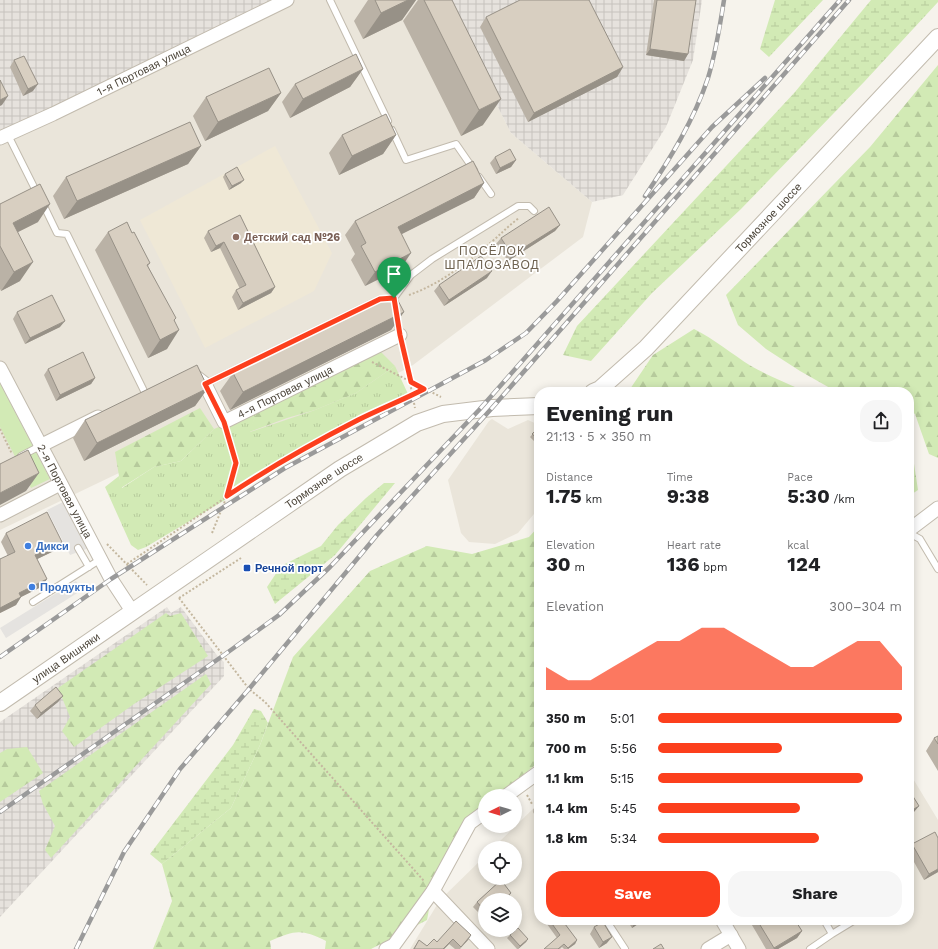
<!DOCTYPE html>
<html lang="en">
<head>
<meta charset="utf-8">
<style>
	:root { --surface:#fff; --page:#f6f6f6; --text:#202124; --muted:#757577; --accent:#fc3f1d }
	body { margin:0; font-family:"Work Sans",sans-serif; background:var(--page); color:var(--text); height:100vh; display:flex; flex-direction:column; font-size:15px; white-space:nowrap }
	* { box-sizing:border-box; margin:0 }
	p { font-size:13px; color:var(--muted) }
	.icon { flex:none; width:22px; height:22px; fill:none; stroke:currentColor; stroke-width:2; stroke-linecap:round; stroke-linejoin:round }
	.map { position:relative; flex:1; overflow:hidden }
	.side { position:absolute; left:534px; top:387px; width:380px; height:538px; display:flex; flex-direction:column; background:var(--surface); border-radius:16px; box-shadow:0 2px 10px #0003 }
	.side>* { flex:none }
	.needle { width:26px; rotate:265deg }
	.tools { position:absolute; left:478px; top:789px; display:grid; gap:8px }
	.tools a { display:grid; place-items:center; width:44px; height:44px; border-radius:50%; background:var(--surface); box-shadow:0 2px 10px #0003; font-size:20px }
	.pin { position:absolute; display:grid; place-items:center; width:34px; height:34px; color:#fff; margin:-41px -17px; border-radius:50% 50% 50% 0; rotate:-45deg; box-shadow:0 0 4px #0007 }
	.pin .icon { rotate:45deg }
	.round { display:grid; place-items:center; flex:none; width:42px; height:42px; border-radius:16px; background:var(--page) }
	.headline { display:flex; align-items:center; justify-content:space-between; height:68px; padding:0 12px }
	h1 { font-size:22px; font-weight:700; line-height:30px }
	.figures { display:grid; grid-template-columns:repeat(3,1fr); gap:6px; height:68px; padding:4px 12px }
	.figures div { display:grid; align-content:center }
	.figures b { font-size:20px; font-weight:700 }
	.figures small { font-size:11px; font-weight:400 }
	.figures p { font-size:11px }
	.chart { height:112px; padding:8px 12px }
	.chart p { display:flex; justify-content:space-between }
	.chart svg { width:100%; height:72px; margin-top:4px; fill:var(--accent); opacity:.7 }
	.cta { display:flex; gap:8px; margin-top:auto; padding:8px 12px }
	.cta a { flex:1; height:46px; border-radius:16px; background:var(--accent); color:#fff; font-size:16px; font-weight:700; line-height:46px; text-align:center }
	.cta a+a { background:var(--page); color:var(--text) }
	ul { padding:0 12px; list-style:none; font-size:13px }
	li { display:grid; grid-template-columns:64px 48px 1fr; align-items:center; height:30px }
	li i { height:10px; border-radius:5px; background:var(--accent) }
	.map>svg:first-child { display:block }
</style>
</head>
<body>
<div class="map">
<svg width="938" height="949" viewBox="0 0 938 949">
	<defs>
		<pattern id="industrial-grid" width="8" height="8" patternUnits="userSpaceOnUse"><rect width="8" height="8" fill="#e6e2dd"/><path d="M0 4h8M4 0v8" fill="none" stroke="#c7c3be"/></pattern>
		<pattern id="grass-tufts" width="24" height="20" patternUnits="userSpaceOnUse"><rect width="24" height="20" fill="#d2eab5"/><path d="M3 7l-1-3M5 7V3M7 7l1-3M15 17l-1-3M17 17v-4M19 17l1-3" fill="none" stroke="#b6ca9c"/></pattern>
		<pattern id="forest-firs" width="22" height="20" patternUnits="userSpaceOnUse"><rect width="22" height="20" fill="#d2eab5"/><path d="M5 1l3.5 6h-7zM16 11l3.5 6h-7z" fill="#b6ca9c"/></pattern>
		<pattern id="wetland-marsh" width="20" height="14" patternUnits="userSpaceOnUse"><rect width="20" height="14" fill="#d2eab5"/><path d="M1 5h8M5 5V1M11 12h8M15 12V8" fill="none" stroke="#b6ca9c"/></pattern>
	</defs>
	<rect width="100%" height="100%" fill="#f6f3ec"/>
	<path fill="#eae5da" fill-rule="evenodd" d="M286,0H444L511,133L592,202L583,237L413,365L248,455L169,449L0,530V137Z
		M492,419L508,429L528,420L539,425V508L518,533L495,544L469,542L461,533L448,480L489,421Z
		M909,772L938,820V949H410L440,900L485,856V878H515V848H493L539,803V920H909ZM485,900H515V930H485Z"/>
	<path fill="url(#industrial-grid)" d="M0,0H285L0,137Z
		M444,0H702L693,60L666,127L623,195L592,202L511,133Z
		M167,607L171,613L181,607L219,658L224,662V676L0,917V722Z"/>
	<path fill="#efe8d6" d="M275,146L332,253L314,291L205,348L140,220Z"/>
	<path fill="url(#grass-tufts)" d="M395,366L408,394L282,466L146,547L138,550L131,545L105,487L119,476L122,488L154,467L181,461L214,429L257,411L250,432L315,410L356,393Z"/>
	<path fill="url(#forest-firs)" d="M938,65V458L929,454L915,414L909,410V392H837L800,371L766,349L738,325L726,295L870,147Z
		M694,329C714,339 732,354 751,366C768,376 787,382 804,392H628L653,355Z
		M381,352L395,366L356,393L315,410L287,418L249,432L257,411Z
		M200,408L214,429L181,461L154,467L121,488L115,452Z
		M909,449L913,457L918,490L909,496Z
		M539,526V762L497,796H485V805L466,821L435,877L427,920L371,949H325L326,941C301,929 296,930 270,941L271,949H153L172,901L162,864L231,808L260,745L293,657L370,571L427,546L472,554L529,537Z
		M166,613L170,616L181,613L208,656L134,704L74,747L62,731L70,717L58,688Z
		M206,674L211,684L51,858L45,850L55,826L43,804L39,791Z
		M27,747L43,773L0,802V753L7,749Z"/>
	<path fill="url(#wetland-marsh)" d="M775,0H823L769,57L760,49Z
		M871,0H938V2L864,82L741,209L652,293L591,361L563,355L577,326L795,92Z
		M384,483H395L335,555L275,604L267,587L281,566L321,546L338,525L366,498Z
		M254,709L261,711L268,723L260,745L231,808L162,864L150,854L233,745Z"/>
	<path fill="#d2eab5" d="M0,383L50,479L31,488L0,427Z"/>
	<path fill="#e5e3e0" d="M65,501L89,548L70,555L47,510Z
		M76,581L82,590L6,638L0,628Z"/>
	<g fill="none" stroke-linecap="round" stroke-linejoin="round">
		<defs>
			<path id="service" d="M330,0L388,121
				M392,130L406,160L456,144L474,170
				M8,135L37,193
				M479,177L491,194
				M43,204L57,233L67,234L145,393
				M395,302L394,298L411,275L432,259L518,206H529L534,211
				M396,314L400,335
				M205,384L380,299H390
				M21,456L40,446
				M909,533L920,539L938,569
				M78,548L89,567
				M33,602L101,559
				M537,811L539,814
				M606,920L625,949
				M832,934L855,920
				M810,949L832,934L824,920"/>
			<g id="minor">
				<path id="s1" d="M0,138L53,114L287,0"/>
				<path id="s2" d="M0,368L111,579L132,611"/>
				<path id="s3" d="M196,377L205,384L224,422L400,335"/>
				<path d="M40,446L98,417"/>
				<path d="M0,515L60,484"/>
				<path d="M909,530L938,508"/>
				<path d="M506,796L539,772"/>
				<path d="M433,891L488,949"/>
				<path d="M722,920L739,949"/>
				<path d="M386,949L394,945L433,891L470,823L485,812"/>
				<path d="M708,949L731,935"/>
			</g>
			<g id="tertiary">
				<path id="s4" d="M593,392L600,389L646,348L938,37"/>
				<path id="s5" d="M0,703L340,469L417,423L443,414L492,408L539,406"/>
			</g>
		</defs>
		<use href="#service" stroke="#c2bbae" stroke-width="8"/>
		<use href="#minor" stroke="#c2bbae" stroke-width="15"/>
		<use href="#tertiary" stroke="#c2bbae" stroke-width="18"/>
		<path stroke="#c4b79f" stroke-width="2" stroke-dasharray="2 2" stroke-linecap="butt" d="M409,295C438,285 466,264 489,244C500,235 508,226 519,218
			M403,348L415,408
			M372,362L441,397
			M0,429L12,454
			M212,533L227,496L236,463L229,434
			M107,544L147,585
			M127,564L265,471L359,420L424,389
			M179,598L249,689L265,702L424,881
			M179,598L241,558
			M527,795L532,804"/>
		<use href="#service" stroke="#fff" stroke-width="6"/>
		<use href="#minor" stroke="#fff" stroke-width="13"/>
		<use href="#tertiary" stroke="#fff" stroke-width="16"/>
		<defs>
			<path id="rail" d="M645,196C670,159 694,120 708,78C716,52 720,26 724,0
				M0,657L111,579L285,468L486,360L526,333L557,301L712,127L765,78
				M0,812L224,655L279,615L330,567L479,410L840,0
				M76,949L124,852L180,769L249,689L377,535L492,408L849,0"/>
		</defs>
		<use href="#rail" stroke="#9a9a9a" stroke-width="4.5"/>
		<use href="#rail" stroke="#fff" stroke-width="3" stroke-dasharray="9" stroke-linecap="butt"/>
	</g>
	<path fill="#bab2a6" d="M368,0H416L402,20L363,39L354,21Z
		M418,0H452L483,125L461,136L403,21Z
		M654,0H696L688,54L684,61L646,55Z
		M486,17L623,67L617,77L528,122L480,27Z
		M14,60L33,91L23,96L10,67Z
		M363,69L350,87L290,118L282,102L295,84Z
		M281,93L268,111L205,141L193,116L206,97Z
		M342,135H396L383,154L339,175L329,153Z
		M201,146L188,164L64,219L53,196L66,177Z
		M495,157L516,160L511,167L496,174L490,163Z
		M225,174L241,183L229,190L223,177Z
		M484,183L474,198L401,234V268L365,286L351,260L355,254L345,235L355,221Z
		M0,204L38,222L18,232L20,281L1,291L0,289Z
		M240,215L275,287L271,293L238,310L232,297L236,290L240,289L220,248L211,252L204,238L208,231Z
		M560,225L555,231L508,261L496,244L501,238Z
		M108,232L132,233L150,263L148,266L175,321L167,349L148,358L95,250Z
		M487,278L444,306L434,291L439,285Z
		M17,312L60,327L25,344L13,319Z
		M404,312L391,330L230,410L220,391L233,373Z
		M48,369L95,378L91,384L56,401L44,375Z
		M208,388L195,406L84,461L73,438L85,420Z
		M539,427V446L530,437Z
		M6,533L56,550L37,559L47,579L41,587L21,597L16,605L0,613V559L8,556L1,542Z
		M63,696L58,702L37,719L30,711L35,705Z
		M938,736V771L926,751L934,738Z
		M938,838V872L924,880L909,853V849L912,844Z
		M501,880L511,893L506,900H485V919L473,907L477,902Z
		M627,920H644L632,928Z
		M749,920H795L802,931L797,938L778,949H766Z
		M550,921L577,940L575,944L568,949H564L562,947L560,949H544L557,938L547,924Z
		M594,927L607,943L599,948L590,934Z
		M471,935L468,940L460,949H455L449,944L444,949H413L419,940L427,946L437,942Z
		M510,935L528,939L526,942L518,949H517L507,938Z"/>
	<path fill="#979187" d="M408,0H416L402,20L363,39L381,13Z
		M650,49L688,54L684,61L646,55Z
		M623,67L617,77L528,122L534,113Z
		M363,69L350,87L290,118L303,99Z
		M38,84L33,91L23,96L28,89Z
		M281,93L268,111L205,141L218,122Z
		M8,96L2,105L0,106V100Z
		M501,99L483,125L461,136L479,110Z
		M396,135L383,154L339,175L352,156Z
		M201,146L188,164L64,219L77,201Z
		M516,160L511,167L496,174L500,168Z
		M244,180L241,183L229,190L232,186Z
		M484,183L474,198L388,241L398,227Z
		M50,204L38,222L0,241L13,223Z
		M560,225L555,231L508,261L512,255Z
		M224,242L220,248L211,252L216,246Z
		M411,253L401,268L365,286L375,272Z
		M33,262L20,281L1,291L14,272Z
		M492,271L487,278L444,306L449,300Z
		M275,287L271,293L238,310L243,303Z
		M404,312L391,330L230,410L243,392Z
		M65,321L60,327L25,344L30,338Z
		M179,330L167,349L148,358L160,340Z
		M95,378L91,384L56,401L60,395Z
		M208,388L195,406L84,461L97,443Z
		M39,473L26,491L0,505V493Z
		M62,542L56,550L29,563L35,555Z
		M47,579L41,587L21,597L16,605L0,613V608L19,593Z
		M63,696L58,702L37,719L41,713Z
		M919,806L914,812L909,815V812Z
		M938,869V872L924,880L929,874Z
		M511,893L506,900H503Z
		M641,920H644L632,928L634,924Z
		M802,931L797,938L778,949H773Z
		M471,935L468,940L459,949L461,947Z
		M612,937L607,943L599,948L603,942Z
		M453,939L449,944L444,949H443Z
		M528,939L526,942L518,949L520,946Z
		M577,940L575,944L568,949H567Z"/>
	<path fill="#d8cfc1" stroke="#979187" d="M375,0H408L381,13Z
		M424,0H452L501,99L479,110Z
		M520,0H589L623,67L534,113L486,17Z
		M657,0H696L688,54L650,49Z
		M356,54L363,69L303,99L295,84Z
		M24,56L38,84L28,89L14,60Z
		M269,68L281,93L218,122L206,97Z
		M0,80L8,96L0,100Z
		M386,114L396,135L352,156L342,135Z
		M190,122L201,146L77,201L66,177Z
		M510,149L516,160L500,168L495,157Z
		M473,161L484,183L398,227L411,253L375,272L361,246L366,243L355,221Z
		M237,167L244,180L232,186L225,174Z
		M40,184L50,204L13,223L33,262L14,272L0,246V204Z
		M549,207L560,225L512,255L501,238Z
		M240,215L275,287L243,303L236,290L246,285L224,242L216,246L208,231Z
		M127,222L132,233L134,232L150,263L147,265L176,318L174,320L179,330L160,340L108,232Z
		M481,256L492,271L449,300L439,285Z
		M394,293L404,312L243,392L233,373Z
		M52,295L65,321L30,338L17,312Z
		M83,352L95,378L60,395L48,369Z
		M197,365L208,388L97,443L85,420Z
		M539,427V440L532,434Z
		M28,450L39,473L0,493V464Z
		M47,512L62,542L35,555L47,579L19,593L21,597L0,608V559L15,552L6,533Z
		M56,687L63,696L41,713L35,705Z
		M938,736V744L934,738Z
		M909,790L919,806L909,812Z
		M935,832L938,838V869L929,874L912,844Z
		M501,880L511,893L503,900H485V911L477,902Z
		M551,920H562L577,940L568,948L564,944L558,949H544L560,935L550,921Z
		M631,920H641L634,924Z
		M757,920H795L802,931L774,948Z
		M456,921L471,935L461,947L453,939L443,949H414L419,940L427,946L434,939L437,942Z
		M603,922L612,937L603,942L594,927Z
		M518,928L528,939L520,946L510,935Z
		M661,944L664,949H653Z"/>
	<g fill="none" stroke-linecap="round" stroke-linejoin="round">
		<defs>
			<path id="route" d="M394,298L400,335L411,382L424,389C403,400 380,409 358,420C313,443 269,468 227,496L236,463L224,422L205,384L380,299Z"/>
		</defs>
		<use href="#route" stroke="#fff" stroke-width="8"/>
		<use href="#route" stroke="#fc3f1d" stroke-width="5"/>
	</g>
	<circle fill="#8d6e63" stroke="#fff" stroke-width="1.5" cx="236" cy="237" r="4"/>
	<g fill="#3f7fe0" stroke="#fff" stroke-width="1.5">
		<circle cx="28" cy="546" r="4"/>
		<circle cx="32" cy="587" r="4"/>
	</g>
	<rect fill="#1a4fb4" stroke="#fff" stroke-width="1.5" x="243" y="564" width="8" height="8" rx="2"/>
	<g text-anchor="middle" dominant-baseline="central" stroke-width="3.5" stroke-linejoin="round" paint-order="stroke">
		<g font-size="11" fill="#4b4439" stroke="#fff">
			<text stroke="none"><textPath href="#s1" startOffset="159">1-я Портовая улица</textPath></text>
			<text stroke="none"><textPath href="#s4" startOffset="248">Тормозное шоссе</textPath></text>
			<text stroke="none"><textPath href="#s3" startOffset="122">4-я Портовая улица</textPath></text>
			<text stroke="none"><textPath href="#s5" startOffset="393">Тормозное шоссе</textPath></text>
			<text stroke="none"><textPath href="#s2" startOffset="139">2-я Портовая улица</textPath></text>
			<text stroke="none"><textPath href="#s5" startOffset="80">улица Вишняки</textPath></text>
		</g>
		<g font-size="11" font-weight="bold" fill="#785e54" stroke="#fff" text-anchor="start">
			<text x="244" y="237">Детский сад №26</text>
		</g>
		<g font-size="11" font-weight="bold" fill="#366cbe" stroke="#fff" text-anchor="start">
			<text x="36" y="546">Дикси</text>
			<text x="40" y="587">Продукты</text>
		</g>
		<g font-size="11" font-weight="bold" fill="#164399" stroke="#fff" text-anchor="start">
			<text x="255" y="568">Речной порт</text>
		</g>
		<g font-size="12" letter-spacing="1" fill="#6e6250" stroke="#fff">
			<text x="492" y="251">ПОСЁЛОК<tspan x="492" dy="14">ШПАЛОЗАВОД</tspan></text>
		</g>
	</g>
</svg>
<div class="tools">
<a><svg class="needle" viewBox="-14 -14 28 28"><path d="M0-13l5 13h-10z" fill="#e53935"/><path d="M0 13l5-13h-10z" fill="#757577"/></svg></a>
<a><svg class="icon" aria-label="locate" viewBox="0 0 24 24"><circle cx="12" cy="12" r="6"/><path d="M12 2v4M12 18v4M2 12h4M18 12h4"/></svg></a>
<a><svg class="icon" aria-label="layers" viewBox="0 0 24 24"><path d="M12 4l9 5-9 5-9-5zM3 14l9 5 9-5"/></svg></a>
</div>
<div class="pin" style="left:394px;top:298px;background:#1e9e55"><svg class="icon" aria-label="arrive" viewBox="0 0 24 24"><path d="M6 21V4h12l-3 4 3 4H6"/></svg></div>
<section class="side">
<div class="headline"><div><h1>Evening run</h1><p>21:13 · 5 × 350 m</p></div><a class="round"><svg class="icon" aria-label="share" viewBox="0 0 24 24"><path d="M12 15V3M7 8l5-5 5 5M5 13v7h14v-7"/></svg></a></div>
<div class="figures">
<div><p>Distance</p><b>1.75<small> km</small></b></div>
<div><p>Time</p><b>9:38</b></div>
<div><p>Pace</p><b>5:30<small> /km</small></b></div>
</div>
<div class="figures">
<div><p>Elevation</p><b>30<small> m</small></b></div>
<div><p>Heart rate</p><b>136<small> bpm</small></b></div>
<div><p>kcal</p><b>124</b></div>
</div>
<div class="chart"><p><span>Elevation</span>300–304 m</p>
<svg viewBox="0 0 160 44" preserveAspectRatio="none"><path d="M0 44V30L10 38L20 38L30 30L40 22L50 14L60 14L70 6L80 6L90 14L100 22L110 30L120 30L130 22L140 14L150 14L160 30V44z"/></svg>
</div>
<ul>
<li><b>350 m</b>5:01<i style="width:100%"></i></li>
<li><b>700 m</b>5:56<i style="width:51%"></i></li>
<li><b>1.1 km</b>5:15<i style="width:84%"></i></li>
<li><b>1.4 km</b>5:45<i style="width:58%"></i></li>
<li><b>1.8 km</b>5:34<i style="width:66%"></i></li>
</ul>
<div class="cta"><a>Save</a><a>Share</a></div>
</section>
</div>
</body>
</html>
